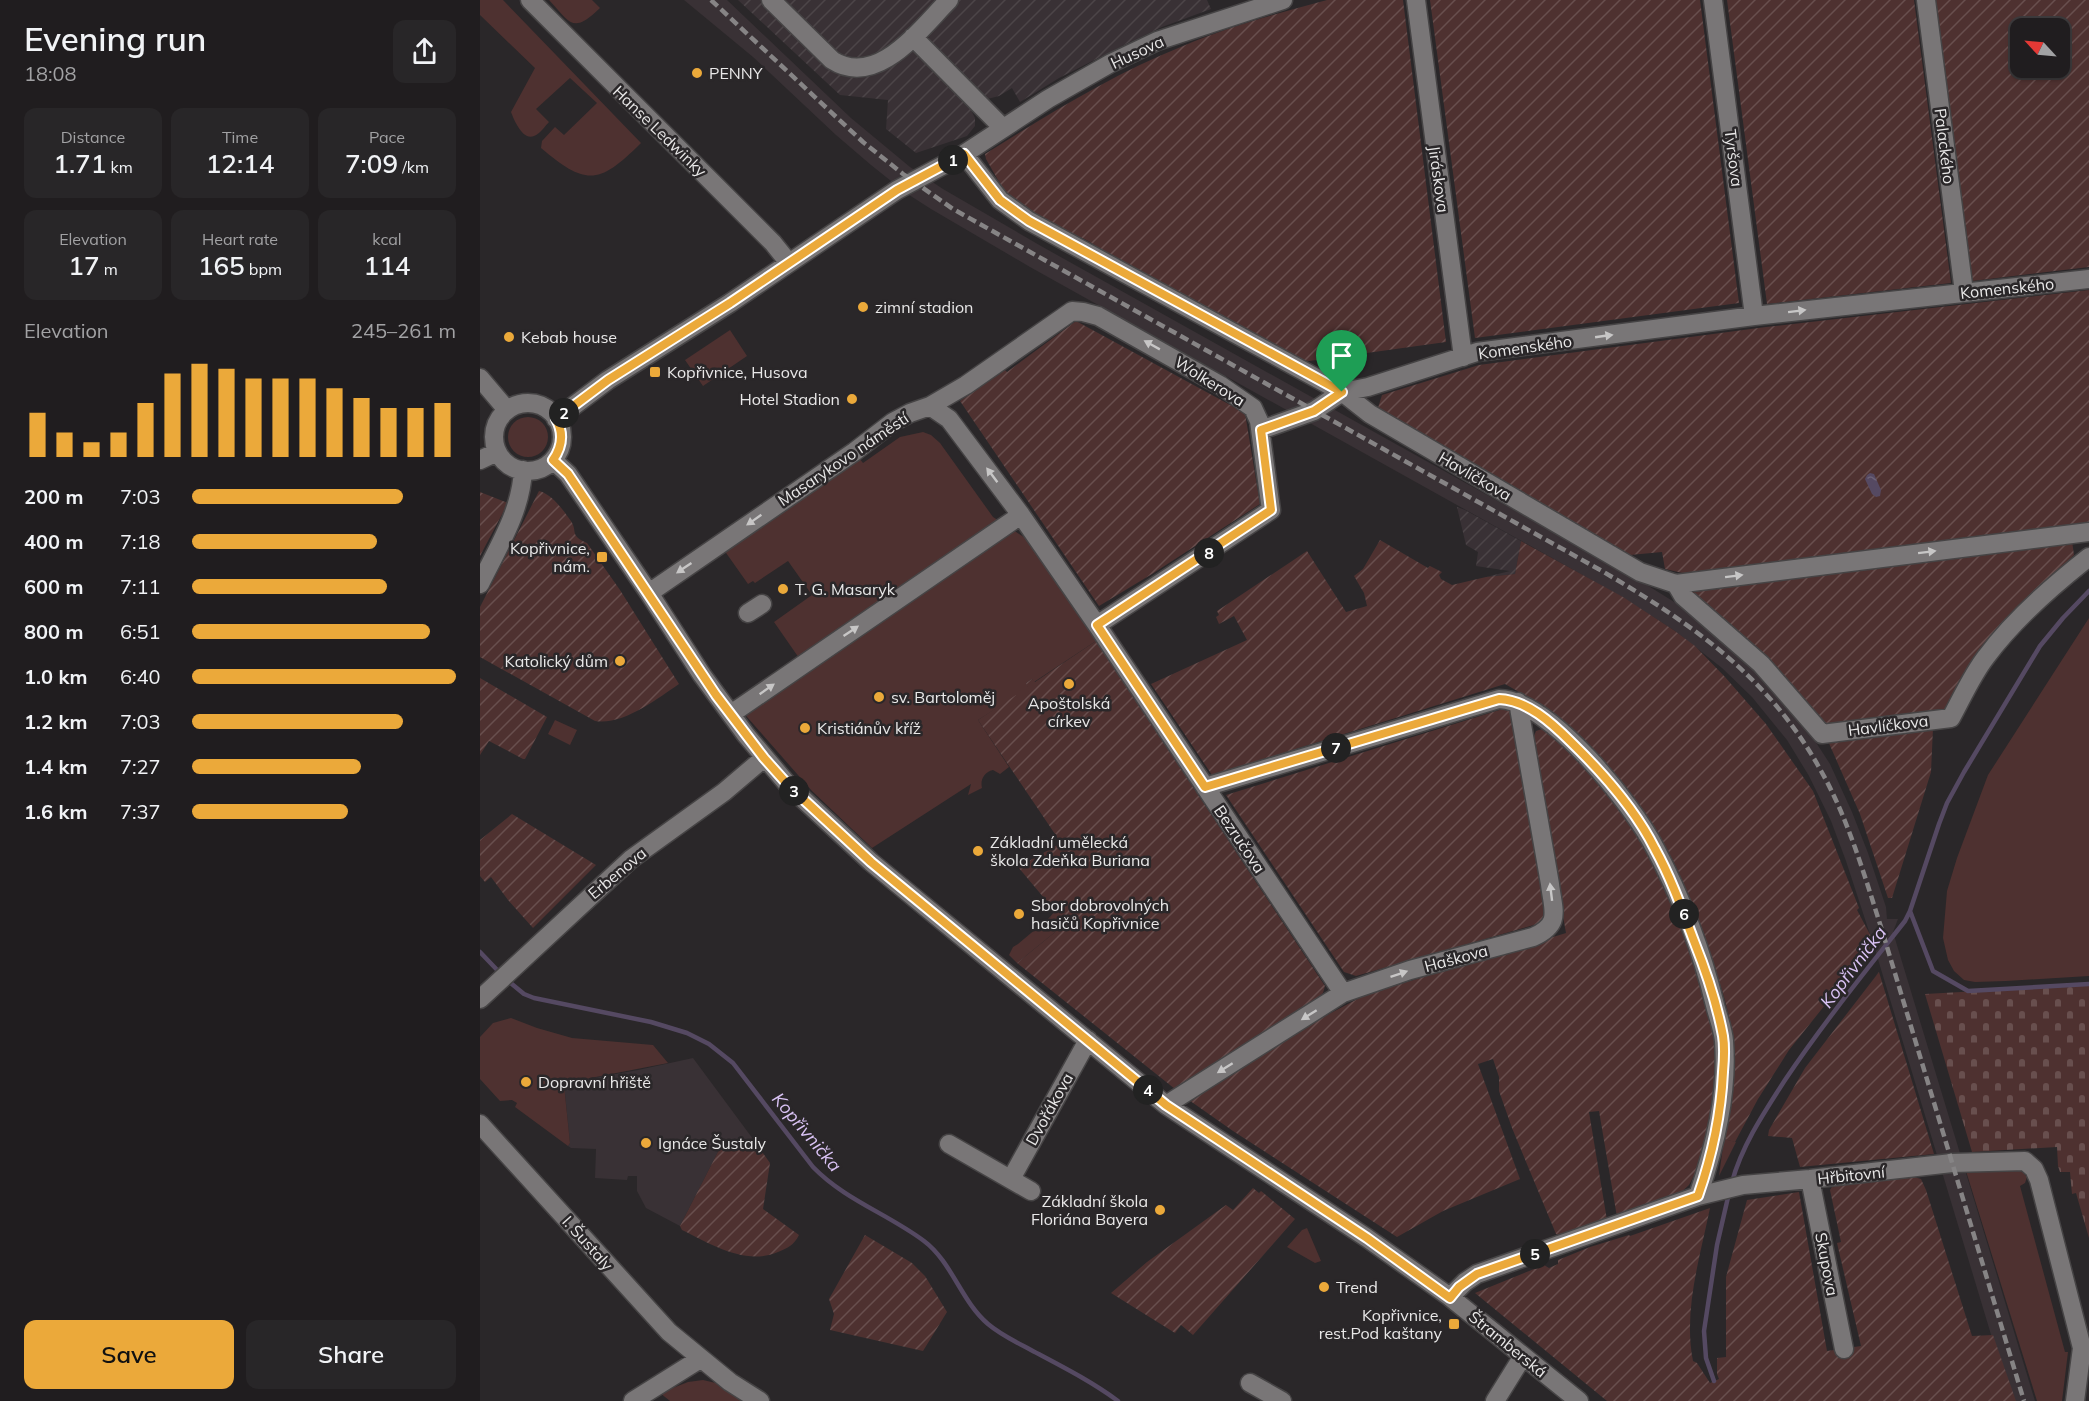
<!DOCTYPE html>
<html lang="en">
<head>
<meta charset="utf-8">
<style>
	:root { --surface:#201d1f; --page:#282628; --text:#f1f3f6; --muted:#a2a2a4; --line:#3d3b3d; --accent:#eba93a }
	body { margin:0; font-family:Mulish,sans-serif; background:var(--page); color:var(--text); height:100vh; display:flex; flex-direction:column; font-size:22px; white-space:nowrap }
	* { box-sizing:border-box; margin:0 }
	p { font-size:20px; color:var(--muted) }
	.icon { flex:none; width:33px; height:33px; fill:none; stroke:currentColor; stroke-width:2; stroke-linecap:round; stroke-linejoin:round }
	.map { position:relative; flex:1; overflow:hidden }
	.sheet { display:flex; flex-direction:column; background:var(--surface); width:480px }
	.sheet>* { flex:none }
	.needle { width:39px; rotate:296deg }
	.buttons { position:absolute; left:1530px; top:18px; display:grid; gap:12px }
	.buttons a { display:grid; place-items:center; width:60px; height:60px; border-radius:12px; background:var(--surface); box-shadow:0 2px 4px #0004,0 0 0 2px var(--line); font-size:30px }
	.pin { position:absolute; display:grid; place-items:center; width:51px; height:51px; color:#fff; margin:-62px -26px; border-radius:50% 50% 50% 0; rotate:-45deg; box-shadow:0 0 6px #0007 }
	.pin .icon { rotate:45deg }
	.km { position:absolute; width:30px; height:30px; margin:-15px; border-radius:50%; background:#222; color:#fff; font-size:16px; line-height:30px; text-align:center }
	.round { display:grid; place-items:center; flex:none; width:63px; height:63px; border-radius:12px; background:var(--page) }
	.summary { display:flex; align-items:center; justify-content:space-between; height:102px; padding:0 24px }
	h1 { font-size:33px; font-weight:600; line-height:45px }
	.figures { display:grid; grid-template-columns:repeat(3,1fr); gap:9px; height:102px; padding:6px 24px }
	.figures div { display:grid; align-content:center; border-radius:12px; background:var(--page); text-align:center }
	.figures b { font-size:26px; font-weight:600 }
	.figures small { font-size:16px; font-weight:400 }
	.figures p { font-size:16px }
	.chart { height:168px; padding:12px 24px }
	.chart p { display:flex; justify-content:space-between }
	.chart svg { width:100%; height:108px; margin-top:6px; stroke:var(--accent); stroke-width:6 }
	.button { display:flex; gap:12px; margin-top:auto; padding:12px 24px }
	.button a { flex:1; height:69px; border-radius:12px; background:var(--accent); color:#111; font-size:24px; font-weight:600; line-height:69px; text-align:center }
	.button a+a { background:var(--page); color:var(--text) }
	ul { padding:0 24px; list-style:none; font-size:20px }
	li { display:grid; grid-template-columns:96px 72px 1fr; align-items:center; height:45px }
	li i { height:15px; border-radius:8px; background:var(--accent) }
	main { display:flex; flex:1; min-height:0 }
	.map>svg:first-child { display:block }
</style>
</head>
<body>
<main>
<section class="sheet">
<div class="summary"><div><h1>Evening run</h1><p>18:08</p></div><a class="round"><svg class="icon" aria-label="share" viewBox="0 0 24 24"><path d="M12 15V3M7 8l5-5 5 5M5 13v7h14v-7"/></svg></a></div>
<div class="figures">
<div><p>Distance</p><b>1.71<small> km</small></b></div>
<div><p>Time</p><b>12:14</b></div>
<div><p>Pace</p><b>7:09<small> /km</small></b></div>
</div>
<div class="figures">
<div><p>Elevation</p><b>17<small> m</small></b></div>
<div><p>Heart rate</p><b>165<small> bpm</small></b></div>
<div><p>kcal</p><b>114</b></div>
</div>
<div class="chart"><p><span>Elevation</span>245–261 m</p>
<svg viewBox="0 0 160 44" preserveAspectRatio="none"><path d="M5 44V26M15 44V34M25 44V38M35 44V34M45 44V22M55 44V10M65 44V6M75 44V8M85 44V12M95 44V12M105 44V12M115 44V16M125 44V20M135 44V24M145 44V24M155 44V22"/></svg>
</div>
<ul>
<li><b>200 m</b>7:03<i style="width:80%"></i></li>
<li><b>400 m</b>7:18<i style="width:70%"></i></li>
<li><b>600 m</b>7:11<i style="width:74%"></i></li>
<li><b>800 m</b>6:51<i style="width:90%"></i></li>
<li><b>1.0 km</b>6:40<i style="width:100%"></i></li>
<li><b>1.2 km</b>7:03<i style="width:80%"></i></li>
<li><b>1.4 km</b>7:27<i style="width:64%"></i></li>
<li><b>1.6 km</b>7:37<i style="width:59%"></i></li>
</ul>
<div class="button"><a>Save</a><a>Share</a></div>
</section>
<div class="map">
<svg width="1609" height="1401" viewBox="0 0 1609 1401">
	<defs>
		<pattern id="industrial-furrows" width="10" height="10" patternUnits="userSpaceOnUse" patternTransform="scale(1.5)"><rect width="10" height="10" fill="#393135"/><path d="M-1 1l2-2M0 10L10 0M9 11l2-2" fill="none" stroke="#4c4548"/></pattern>
		<pattern id="cemetery-stones" width="16" height="16" patternUnits="userSpaceOnUse" patternTransform="scale(1.5)"><rect width="16" height="16" fill="#4e3130"/><path d="M2 7V4a2 2 0 0 1 4 0v3zM10 15v-3a2 2 0 0 1 4 0v3z" fill="#684f4e"/></pattern>
		<pattern id="garden-furrows" width="10" height="10" patternUnits="userSpaceOnUse" patternTransform="scale(1.5)"><rect width="10" height="10" fill="#4e3130"/><path d="M-1 1l2-2M0 10L10 0M9 11l2-2" fill="none" stroke="#684f4e"/></pattern>
		<pattern id="water-ripples" width="26" height="14" patternUnits="userSpaceOnUse" patternTransform="scale(1.5)"><rect width="26" height="14" fill="#554962"/><path d="M2 4q2-2 4 0t4 0M15 11q2-2 4 0t4 0" fill="none" stroke="#6d6378"/></pattern>
	</defs>
	<rect width="100%" height="100%" fill="#2a2729"/>
	<path fill="#393135" d="M204,0H247L371,118L430,167L463,189L561,246L1154,577L1212,613L1258,650L1326,727L1350,764L1372,812L1388,853L1406,907L1407,919H1418L1413,932L1555,1401H1531L1397,956L1366,861L1351,821L1329,776L1307,740L1272,697L1242,668L1195,631L1142,597L550,267L451,209L426,193L391,165L356,135L273,57Z
		M213,1058L273,1139L243,1142L200,1226L166,1208L157,1191V1176H148L147,1180L115,1178L116,1149L91,1148L88,1146L90,1143L84,1085L90,1082L158,1070Z"/>
	<path fill="url(#industrial-furrows)" d="M258,0H727L731,9L682,27L648,43L579,78L540,102L532,88L519,96L488,104L495,118V126L487,136L436,153L406,129L408,100L360,95Z
		M977,507L985,510L1041,541L1035,574L1006,577L1030,571L996,566L998,552L986,545Z"/>
	<path fill="#4e3130" d="M0,0H23L161,143C119,185 106,186 61,148L62,141L75,127L84,135L117,103L90,78L56,109L69,122C65,126 60,134 54,136C43,141 34,120 31,112L55,68L0,15Z
		M69,0H112L120,8C93,34 91,24 69,0Z
		M250,330L267,356L223,386L205,360Z
		M28 437a20 20 0 1 1 40 0a20 20 0 1 1-40 0Z
		M443,432L451,435L460,443L513,517L550,541L616,641L554,682L552,679L546,683L550,691L538,699L536,696L498,720L529,767L520,774L513,770C504,772 500,780 502,788L488,795L491,784L392,848L332,791L253,701L319,658L294,622L332,595L308,561L275,583L273,581L268,584L244,550L379,458L383,463L420,437Z
		M1609,618V976L1526,981L1495,982L1484,980L1474,971L1468,960L1463,938L1467,891L1477,858L1508,775Z
		M75,720L97,730L90,745L68,734Z
		M570,917L579,929L537,963L529,955L533,947L538,944Z
		M31,1018L57,1028L92,1038L173,1045L188,1063L90,1082L84,1085L90,1143L88,1146L35,1107L37,1103L32,1100L20,1101L0,1079V1037L13,1023Z
		M1244,1139L1256,1142L1239,1176Z
		M1541,1170L1547,1177L1545,1183L1540,1186L1585,1352H1588L1582,1401H1557L1486,1171Z
		M827,1228L841,1261L835,1263L807,1247L822,1230Z
		M223,1380L240,1384L260,1398L261,1401H190L180,1393L208,1382Z"/>
	<path fill="url(#cemetery-stones)" d="M1609,985V1238L1596,1193L1592,1194L1590,1172H1580L1578,1166L1577,1147L1492,1152L1445,994Z"/>
	<path fill="url(#garden-furrows)" fill-rule="evenodd" d="M847,0H923L966,342L822,362L622,253C617,244 599,235 588,234L537,205L527,196L506,159L505,154C569,114 633,74 703,46C749,26 799,13 847,0Z
		M950,0H1220L1259,303L995,338Z
		M1247,0H1434L1471,283L1287,304Z
		M1456,0H1609V267L1492,281ZM1540,28H1580V68H1540Z
		M1609,290V523L1605,524L1207,574L1185,569L1182,552L1150,555L897,411L902,395L999,365L1286,327Z
		M596,321L765,413L780,504L672,574L619,606L480,401L525,370L527,372Z
		M59,491C72,494 83,510 91,521C98,532 89,535 107,543L140,590L199,684C177,699 142,726 115,721L0,657V607Z
		M0,492L28,503L0,556Z
		M900,540L948,568L950,566L962,572L959,575L961,579L972,585L1006,577L1035,574L1041,541L1143,597L1195,631L1215,646L1245,677L1286,724L1333,791L1379,908L1377,910L1394,942L1393,945L1309,1050L1278,1099L1255,1142L1244,1139C1249,1114 1251,1091 1252,1067C1253,1058 1254,1048 1253,1039C1249,1007 1237,974 1226,943C1215,912 1204,880 1188,851C1152,783 1092,721 1025,684L732,775L671,684L767,640L754,616L739,624L736,617L739,615L737,611L827,551L866,612L887,606L884,593L874,576L883,569Z
		M1592,541L1594,555L1503,645L1467,711L1346,725L1293,663L1212,593L1214,588Z
		M616,641L845,986L843,993L835,1000L695,1089L537,963L579,929L570,917L575,911L538,867L581,843L498,720L536,695L538,698L549,691L546,683L552,679L555,682Z
		M0,678L67,717L45,759H43L9,741L0,755Z
		M1029,707L1066,910V917L1061,923L876,976L864,972L746,795Z
		M1453,728L1451,772L1412,898H1408L1380,814L1348,741Z
		M1062,729L1081,741L1130,793L1170,851L1210,945L1235,1031L1237,1061L1232,1118L1219,1166L1209,1185L1197,1196L1137,1217L1119,1111L1109,1112L1127,1220L1081,1237L1076,1234L1032,1128L1019,1091V1077L1013,1059L998,1064L1040,1179L963,1211L917,1237L753,1131L706,1098L832,1023L885,995L1086,933L1052,741L1056,731Z
		M32,814L116,865L53,928L28,900L11,877L5,882L0,876V840Z
		M1399,972L1454,1154L1320,1167L1312,1138L1288,1136L1289,1130L1325,1068Z
		M273,1139L290,1163L283,1209L319,1235C314,1245 308,1248 298,1252C265,1266 231,1244 202,1230L200,1226L243,1142Z
		M1434,1177L1441,1179L1446,1190L1492,1336L1513,1335L1536,1401H1127L995,1293L1064,1265L1069,1268L1078,1264V1260L1110,1247L1149,1235L1150,1236L1230,1208C1220,1258 1203,1310 1213,1361L1217,1363L1230,1383L1239,1379L1237,1374V1358L1246,1357V1277L1267,1200L1319,1192L1347,1351L1381,1346L1357,1243L1361,1242L1350,1190L1353,1185Z
		M773,1188L779,1193L781,1191L815,1219L713,1335L701,1325L695,1333L631,1293L667,1262L746,1205L753,1210Z
		M385,1235L432,1263L445,1276L467,1312L443,1351L350,1330L354,1314L349,1299Z"/>
	<path fill="url(#water-ripples)" d="M1390,473L1394,474L1401,490L1400,496L1396,497L1392,494L1385,479L1387,475Z"/>
	<g fill="none" stroke-linecap="round" stroke-linejoin="round">
		<path stroke="#554962" stroke-width="4.5" d="M1430,911L1453,971L1488,991L1609,984
			M0,952L21,974
			M27,980L44,994L54,998L171,1022L207,1033L229,1044L253,1063L333,1167C365,1200 408,1214 444,1241C472,1262 481,1301 508,1324C521,1335 536,1342 551,1350C581,1366 611,1381 638,1401
			M1252,1182C1262,1145 1285,1111 1305,1080C1342,1025 1384,973 1425,921L1430,911L1459,824L1467,803L1484,772L1560,646L1583,618L1609,591
			M1234,1381L1226,1358L1224,1331L1237,1245L1249,1193"/>
		<defs>
			<path id="minor" d="M50,0L293,243L309,263
				M291,0L352,60C397,89 440,29 469,0
				M936,0L983,357
				M1233,0L1274,316
				M1446,0L1484,292
				M433,37L523,128
				M484,154L520,200L549,221L862,392L890,414L1160,572L1196,584L1609,532
				M0,378L27,410
				M14 437a34 34 0 1 1 68 0a34 34 0 1 1-68 0Z
				M450,406L469,419L541,515L617,625L863,993
				M76,419L128,380L250,303L417,190L484,154L568,99L631,63L677,41L803,0
				M781,430L834,411L862,392L888,387L997,352L1274,316L1609,279
				M0,460L17,452
				M73,460L88,474L169,593L222,675L266,735L309,786L391,862L686,1105L887,1238L970,1297L1099,1401
				M0,584C18,547 41,512 43,470
				M1196,584L1203,596L1281,664L1342,734L1471,718C1482,698 1492,675 1506,657C1534,619 1572,586 1609,557
				M169,593L374,452L413,422L430,413L450,406L486,385L592,311L603,312L618,316L740,385L773,408L779,421L791,510L617,625
				M268,613L282,604
				M251,714L541,515
				M725,787L1019,699C1070,700 1153,805 1175,848C1201,897 1222,952 1235,1005C1238,1017 1243,1029 1244,1041C1248,1094 1235,1146 1218,1196
				M0,999L151,859L244,792L284,758
				M686,1105L863,993L930,970L1053,937C1082,924 1073,911 1070,884L1038,702
				M0,1124L189,1332L250,1382L280,1401
				M469,1144L551,1191
				M531,1179L608,1040
				M1330,1179L1364,1349
				M970,1297L985,1282L997,1274L1218,1196L1263,1185L1330,1179L1472,1163L1545,1161L1554,1169L1559,1180L1602,1348L1595,1401
				M770,1383L802,1401
				M153,1401L220,1359
				M1015,1401L1043,1356"/>
		</defs>
		<use href="#minor" stroke="#464445" stroke-width="21"/>
		<use href="#minor" stroke="#797677" stroke-width="18"/>
		<path stroke="#868485" stroke-width="4.5" stroke-dasharray="9 4.5" stroke-linecap="butt" d="M231,0L383,142L423,174L473,209L1122,571C1212,624 1288,676 1340,769C1368,818 1384,874 1401,927L1544,1401"/>
	</g>
	<defs><path id="oneway-solid" d="M-6-.8H1V-3.2L6.5 0L1 3.2V.8H-6Z" transform="scale(1.5)"/></defs>
	<g fill="#c7c6c6">
		<use href="#oneway-solid" transform="translate(1317 311) rotate(-7)"/>
		<use href="#oneway-solid" transform="translate(1124 336) rotate(-8)"/>
		<use href="#oneway-solid" transform="translate(672 345) rotate(-151)"/>
		<use href="#oneway-solid" transform="translate(512 475) rotate(-127)"/>
		<use href="#oneway-solid" transform="translate(274 520) rotate(145)"/>
		<use href="#oneway-solid" transform="translate(1447 552) rotate(-7)"/>
		<use href="#oneway-solid" transform="translate(204 568) rotate(146)"/>
		<use href="#oneway-solid" transform="translate(1254 576) rotate(-7)"/>
		<use href="#oneway-solid" transform="translate(371 631) rotate(-34)"/>
		<use href="#oneway-solid" transform="translate(287 689) rotate(-35)"/>
		<use href="#oneway-solid" transform="translate(1071 892) rotate(-97)"/>
		<use href="#oneway-solid" transform="translate(919 974) rotate(-19)"/>
		<use href="#oneway-solid" transform="translate(829 1015) rotate(148)"/>
		<use href="#oneway-solid" transform="translate(745 1068) rotate(148)"/>
	</g>
	<g fill="none" stroke-linecap="round" stroke-linejoin="round">
		<defs>
			<path id="route" d="M484,154L520,200L549,221L862,392L834,411L781,430L791,510L617,625L725,787L1019,699C1047,700 1072,723 1091,742C1123,773 1155,809 1175,849C1191,878 1202,909 1214,941C1226,971 1237,1004 1243,1036C1245,1048 1244,1061 1243,1072C1241,1115 1232,1156 1218,1196L997,1274L979,1287L970,1298L887,1238L686,1105L391,862L309,786L284,758L236,695L88,474L73,460C82,447 84,433 76,419L128,380L250,303L417,190Z"/>
		</defs>
		<use href="#route" stroke="#fff" stroke-width="12"/>
		<use href="#route" stroke="#eba93a" stroke-width="8"/>
	</g>
	<g fill="#eba93a" stroke="#2a2729" stroke-width="2">
		<circle cx="217" cy="73" r="6"/>
		<circle cx="383" cy="307" r="6"/>
		<circle cx="29" cy="337" r="6"/>
		<rect x="169" y="366" width="12" height="12" rx="3"/>
		<circle cx="372" cy="399" r="6"/>
		<rect x="116" y="551" width="12" height="12" rx="3"/>
		<circle cx="303" cy="589" r="6"/>
		<circle cx="140" cy="661" r="6"/>
		<circle cx="589" cy="684" r="6"/>
		<circle cx="399" cy="697" r="6"/>
		<circle cx="325" cy="728" r="6"/>
		<circle cx="498" cy="851" r="6"/>
		<circle cx="539" cy="914" r="6"/>
		<circle cx="46" cy="1082" r="6"/>
		<circle cx="166" cy="1143" r="6"/>
		<circle cx="680" cy="1210" r="6"/>
		<circle cx="844" cy="1287" r="6"/>
		<rect x="968" y="1318" width="12" height="12" rx="3"/>
	</g>
	<g text-anchor="middle" dominant-baseline="central" stroke-width="5" stroke-linejoin="round" paint-order="stroke">
		<g font-size="16" fill="#e9e8e8" stroke="#2a2729">
			<text transform="translate(657 52) rotate(-25)">Husova</text>
			<text transform="translate(180 131) rotate(44)">Hanse Ledwinky</text>
			<text transform="translate(1465 146) rotate(83)">Palackého</text>
			<text transform="translate(1254 158) rotate(83)">Tyršova</text>
			<text transform="translate(959 179) rotate(82)">Jiráskova</text>
			<text transform="translate(1527 288) rotate(-6)">Komenského</text>
			<text transform="translate(1045 347) rotate(-8)">Komenského</text>
			<text transform="translate(730 381) rotate(32)">Wolkerova</text>
			<text transform="translate(363 459) rotate(-34)">Masarykovo náměstí</text>
			<text transform="translate(995 476) rotate(30)">Havlíčkova</text>
			<text transform="translate(1408 725) rotate(-7)">Havlíčkova</text>
			<text transform="translate(760 839) rotate(56)">Bezručova</text>
			<text transform="translate(137 873) rotate(-40)">Erbenova</text>
			<text transform="translate(976 958) rotate(-15)">Haškova</text>
			<text transform="translate(569 1109) rotate(-61)">Dvořákova</text>
			<text transform="translate(1371 1175) rotate(-6)">Hřbitovní</text>
			<text transform="translate(108 1243) rotate(48)">I. Šustaly</text>
			<text transform="translate(1347 1264) rotate(79)">Skupova</text>
			<text transform="translate(1028 1344) rotate(39)">Štramberská</text>
		</g>
		<g font-size="16" fill="#e9e8e8" stroke="#2a2729" text-anchor="start">
			<text x="229" y="73">PENNY</text>
			<text x="395" y="307">zimní stadion</text>
			<text x="41" y="337">Kebab house</text>
			<text x="187" y="372">Kopřivnice, Husova</text>
			<text x="360" y="399" text-anchor="end">Hotel Stadion</text>
			<text x="110" y="548" text-anchor="end">Kopřivnice,<tspan x="110" dy="18">nám.</tspan></text>
			<text x="315" y="589">T. G. Masaryk</text>
			<text x="128" y="661" text-anchor="end">Katolický dům</text>
			<text x="411" y="697">sv. Bartoloměj</text>
			<text x="589" y="703" text-anchor="middle">Apoštolská<tspan x="589" dy="18">církev</tspan></text>
			<text x="337" y="728">Kristiánův kříž</text>
			<text x="510" y="842">Základní umělecká<tspan x="510" dy="18">škola Zdeňka Buriana</tspan></text>
			<text x="551" y="905">Sbor dobrovolných<tspan x="551" dy="18">hasičů Kopřivnice</tspan></text>
			<text x="58" y="1082">Dopravní hřiště</text>
			<text x="178" y="1143">Ignáce Šustaly</text>
			<text x="668" y="1201" text-anchor="end">Základní škola<tspan x="668" dy="18">Floriána Bayera</tspan></text>
			<text x="856" y="1287">Trend</text>
			<text x="962" y="1315" text-anchor="end">Kopřivnice,<tspan x="962" dy="18">rest.Pod kaštany</tspan></text>
		</g>
		<g font-size="18" font-style="italic" fill="#dac3f5" stroke="#2a2729">
			<text transform="translate(1373 967) rotate(-53)">Kopřivnička</text>
			<text transform="translate(327 1132) rotate(50)">Kopřivnička</text>
		</g>
	</g>
</svg>
<div class="buttons">
<a><svg class="needle" viewBox="-14 -14 28 28"><path d="M0-13l5 13h-10z" fill="#e53935"/><path d="M0 13l5-13h-10z" fill="#a2a2a4"/></svg></a>
</div>
<div class="pin" style="left:862px;top:392px;background:#1e9e55"><svg class="icon" aria-label="arrive" viewBox="0 0 24 24"><path d="M6 21V4h12l-3 4 3 4H6"/></svg></div>
<b class="km" style="left:473px;top:160px">1</b>
<b class="km" style="left:84px;top:413px">2</b>
<b class="km" style="left:314px;top:791px">3</b>
<b class="km" style="left:668px;top:1090px">4</b>
<b class="km" style="left:1055px;top:1254px">5</b>
<b class="km" style="left:1204px;top:914px">6</b>
<b class="km" style="left:856px;top:748px">7</b>
<b class="km" style="left:729px;top:553px">8</b>
</div>
</main>
</body>
</html>
